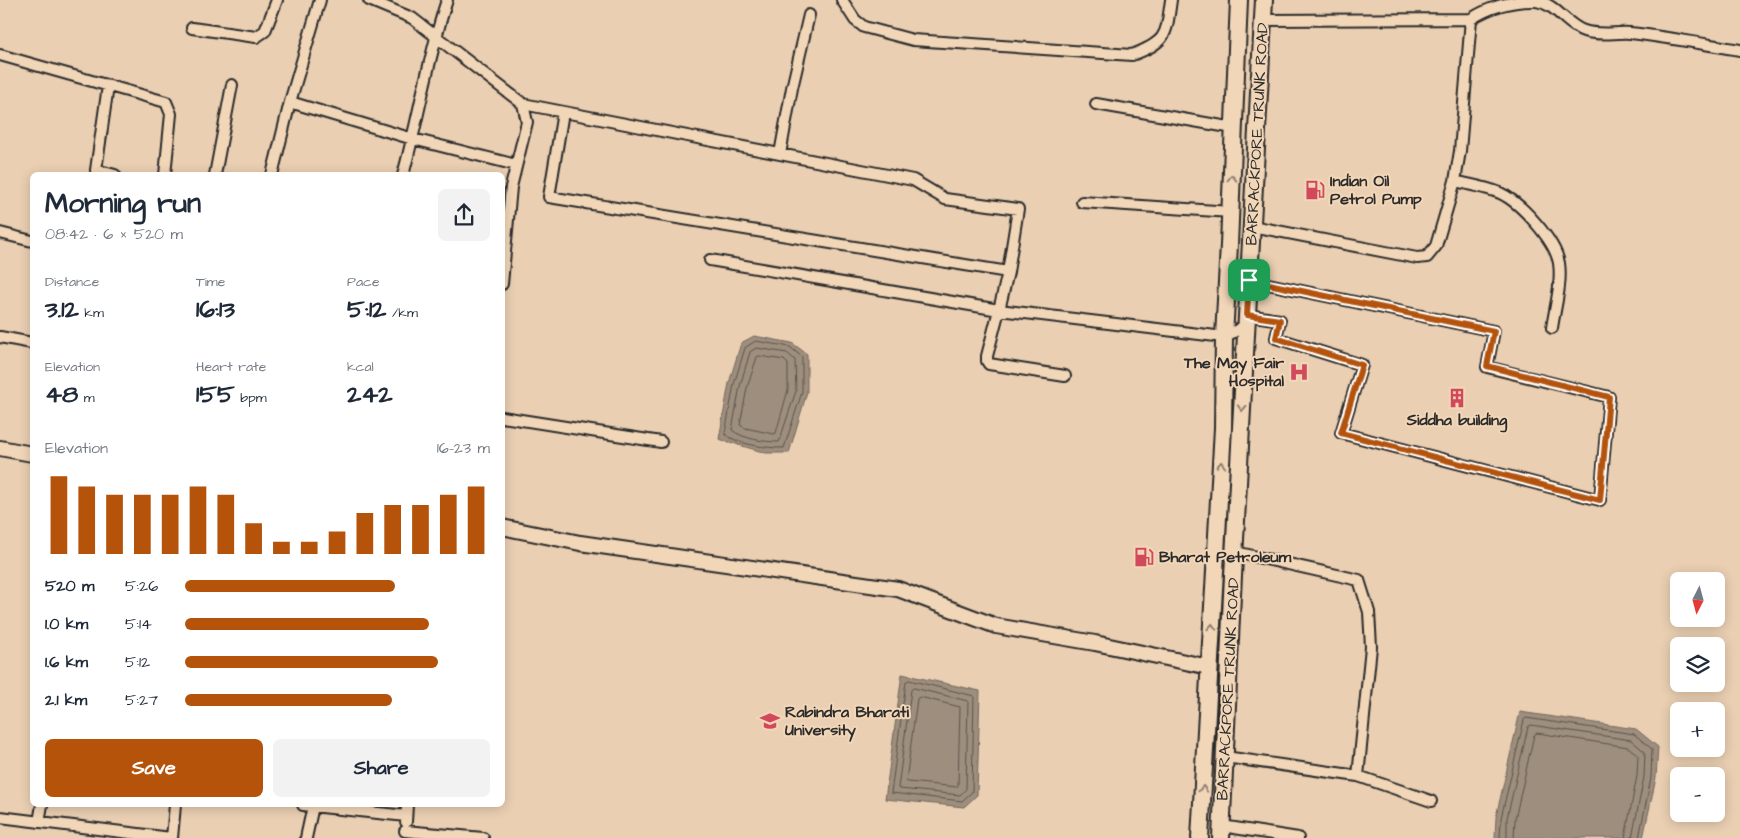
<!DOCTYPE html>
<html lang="en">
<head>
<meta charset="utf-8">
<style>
	:root { --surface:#fff; --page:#f2f2f3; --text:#1f2937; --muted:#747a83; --accent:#b45309 }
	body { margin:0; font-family:"Architects Daughter",sans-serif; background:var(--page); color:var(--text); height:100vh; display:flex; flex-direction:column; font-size:19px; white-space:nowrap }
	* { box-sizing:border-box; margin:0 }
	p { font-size:16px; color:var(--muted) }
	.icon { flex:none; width:28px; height:28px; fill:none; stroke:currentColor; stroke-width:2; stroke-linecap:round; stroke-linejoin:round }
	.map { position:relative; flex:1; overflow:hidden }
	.drawer { position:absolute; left:30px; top:172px; width:475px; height:635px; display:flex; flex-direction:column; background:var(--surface); border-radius:8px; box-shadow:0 2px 12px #0003 }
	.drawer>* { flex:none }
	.needle { width:32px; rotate:186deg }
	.buttons { position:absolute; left:1670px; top:572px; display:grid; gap:10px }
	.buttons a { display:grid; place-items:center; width:55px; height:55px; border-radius:8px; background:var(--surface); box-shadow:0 2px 12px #0003; font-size:25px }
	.pin { position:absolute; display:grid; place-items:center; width:42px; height:42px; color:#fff; margin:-21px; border-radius:10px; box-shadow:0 2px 8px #0006 }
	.round { display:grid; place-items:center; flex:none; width:52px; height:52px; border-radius:8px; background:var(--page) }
	.headline { display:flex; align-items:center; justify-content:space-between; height:85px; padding:0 15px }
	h1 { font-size:28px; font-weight:700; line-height:38px }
	.metrics { display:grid; grid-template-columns:repeat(3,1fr); gap:8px; height:85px; padding:5px 15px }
	.metrics div { display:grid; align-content:center }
	.metrics b { font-size:25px; font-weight:700 }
	.metrics small { font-size:14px; font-weight:400 }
	.metrics p { font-size:14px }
	.chart { height:140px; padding:10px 15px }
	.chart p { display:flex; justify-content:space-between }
	.chart svg { width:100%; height:90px; margin-top:5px; stroke:var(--accent); stroke-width:6 }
	.cta { display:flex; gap:10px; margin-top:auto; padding:10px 15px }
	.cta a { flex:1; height:58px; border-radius:8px; background:var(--accent); color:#fff; font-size:20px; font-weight:700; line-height:58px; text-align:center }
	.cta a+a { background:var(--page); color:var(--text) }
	ul { padding:0 15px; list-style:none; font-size:16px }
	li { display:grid; grid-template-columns:80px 60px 1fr; align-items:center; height:38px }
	li i { height:12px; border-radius:6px; background:var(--accent) }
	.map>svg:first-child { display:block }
</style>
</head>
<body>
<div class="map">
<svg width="1740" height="838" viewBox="0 0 1740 838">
	<rect width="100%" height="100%" fill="#eacfb2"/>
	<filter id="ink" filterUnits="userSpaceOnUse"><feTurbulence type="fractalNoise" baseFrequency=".02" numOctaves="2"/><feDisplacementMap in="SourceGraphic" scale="10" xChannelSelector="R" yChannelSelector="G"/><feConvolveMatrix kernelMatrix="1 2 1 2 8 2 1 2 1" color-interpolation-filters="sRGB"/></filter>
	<g filter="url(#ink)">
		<path fill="#9e8e7d" stroke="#70665c" d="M754,336L792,343L807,354V392L789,453H766L719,439L729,383L741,343Z
			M902,674L980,691L977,795L964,807L885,799Z
			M1520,712L1636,729L1658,747L1656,778L1643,838H1495L1496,817Z"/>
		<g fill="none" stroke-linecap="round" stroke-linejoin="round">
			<path stroke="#59534c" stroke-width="1" d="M756,341L790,347L802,357V392L784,448C767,448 738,445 725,434L734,384L745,348Z
				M757,348L787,353L795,360L796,391L779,442C765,442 743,439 732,430L740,386L750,352Z
				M759,356L784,360L788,364V390L776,433L774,434L745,428L740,425L747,388L757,357Z
				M909,680L974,696L972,792L962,801L891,793L906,682Z
				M914,688L968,701L966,789L960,795L900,789L898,788L911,690Z
				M920,697L960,707L958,785L957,787L908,782L906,781L917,699Z
				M1500,838L1501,818L1524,720L1526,718L1634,734L1652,749L1651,778L1639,838
				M1507,838V818L1528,727L1531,725L1631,740L1645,752L1644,777L1632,838
				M1514,838L1515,819L1534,735L1537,733L1628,747L1638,755L1637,776L1625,838"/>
			<defs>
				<path id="minor" d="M369,0L412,18L523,104L527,122L511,187L502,284
					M842,0L855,20L864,27L913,40L1132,55C1168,41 1166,35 1171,0
					M1471,19C1489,7 1513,0 1536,1C1555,3 1566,25 1584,31C1599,36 1615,32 1630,33C1667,37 1703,44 1740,50
					M1263,20L1471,19L1460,151L1455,181C1470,185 1486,187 1500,193C1520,202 1555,240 1559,263C1562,284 1555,307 1552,328
					M192,28L256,37L265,31L277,0
					M0,55L166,102L171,114L165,175
					M108,86L96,170L115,175
					M290,102L413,139L516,165
					M523,104L913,180L945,199L1018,209L1008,272L999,310L1224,337L1247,325
					M1096,104L1234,128
					M563,112L549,197L1008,272
					M780,154L792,88L809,15
					M215,175L232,85
					M272,175L290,102L320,0
					M403,175C419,117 428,57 447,0
					M1082,202L1231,212
					M1252,226L1417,258L1427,257L1436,246L1455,181
					M0,233L32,241
					M710,260L999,310L987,356V361L989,364L1065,376
					M1247,315L1280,320L1276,338L1362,365L1341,433L1600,500L1609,397L1487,367L1494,331L1249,280
					M0,337L32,343
					M502,417L661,442
					M1235,552L1359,580L1369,612L1371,647L1358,776
					M1225,757L1358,776L1431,801
					M303,805L406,816
					M0,817L171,838
					M39,822L42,805
					M406,822L407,805
					M1222,826L1298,838
					M405,831L483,838
					M172,838L175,805
					M306,838L313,806"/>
				<path id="tertiary" d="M0,448L32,454
					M502,527L580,543L898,589L996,626L1095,643L1209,667"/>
				<path id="primary" d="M1200,838L1223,428L1224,337L1229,245L1239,0
					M1221,838L1232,595L1264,0"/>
			</defs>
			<use href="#minor" stroke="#2b2b2b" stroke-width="14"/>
			<use href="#tertiary" stroke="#2b2b2b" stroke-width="18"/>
			<use href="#primary" stroke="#2b2b2b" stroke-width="20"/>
			<use href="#minor" stroke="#f2d6b8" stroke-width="10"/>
			<use href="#tertiary" stroke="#f2d6b8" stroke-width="14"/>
			<use href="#primary" stroke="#f2d6b8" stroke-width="16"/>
		</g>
		<defs><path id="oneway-chevron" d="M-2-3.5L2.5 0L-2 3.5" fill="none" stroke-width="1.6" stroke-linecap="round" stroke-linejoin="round" transform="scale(1.25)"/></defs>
		<g stroke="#8e8072">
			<use href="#oneway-chevron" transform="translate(1232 178) rotate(-88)"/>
			<use href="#oneway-chevron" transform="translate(1242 408) rotate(93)"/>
			<use href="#oneway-chevron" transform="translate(1221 465) rotate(-87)"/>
			<use href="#oneway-chevron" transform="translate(1212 627) rotate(-87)"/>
			<use href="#oneway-chevron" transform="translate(1203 789) rotate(-87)"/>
		</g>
	</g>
	<g fill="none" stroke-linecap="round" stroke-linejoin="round" filter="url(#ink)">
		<defs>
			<path id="route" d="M1249,280L1494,331L1487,366L1609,397L1600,500L1341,433L1362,365L1276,338L1280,320L1247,315Z"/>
		</defs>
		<use href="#route" stroke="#fff" stroke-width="10"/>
		<use href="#route" stroke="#b45309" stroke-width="6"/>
	</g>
	<defs>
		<symbol id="fuel-bare" viewBox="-9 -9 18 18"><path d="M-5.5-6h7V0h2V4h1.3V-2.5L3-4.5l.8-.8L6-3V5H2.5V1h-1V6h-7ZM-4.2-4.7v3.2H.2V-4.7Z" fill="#d1495b" stroke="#f2d6b8" stroke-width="2.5" paint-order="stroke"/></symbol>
		<symbol id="hospital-bare" viewBox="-9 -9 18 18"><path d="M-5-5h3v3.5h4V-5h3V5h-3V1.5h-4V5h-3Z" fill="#d1495b" stroke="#f2d6b8" stroke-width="2.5" paint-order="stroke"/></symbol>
		<symbol id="building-bare" viewBox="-9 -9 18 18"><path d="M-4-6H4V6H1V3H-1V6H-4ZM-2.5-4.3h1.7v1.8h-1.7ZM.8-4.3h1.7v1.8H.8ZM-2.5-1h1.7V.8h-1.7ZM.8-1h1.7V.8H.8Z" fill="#d1495b" stroke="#f2d6b8" stroke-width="2.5" paint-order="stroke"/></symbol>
		<symbol id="university-bare" viewBox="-9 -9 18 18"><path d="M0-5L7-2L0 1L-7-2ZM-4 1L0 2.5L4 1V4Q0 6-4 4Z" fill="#d1495b" stroke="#f2d6b8" stroke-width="2.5" paint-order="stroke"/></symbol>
	</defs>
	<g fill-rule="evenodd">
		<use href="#fuel-bare" x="1301" y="176" width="28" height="28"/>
		<use href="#hospital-bare" x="1285" y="358" width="28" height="28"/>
		<use href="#building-bare" x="1443" y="384" width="28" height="28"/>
		<use href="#fuel-bare" x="1130" y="543" width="28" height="28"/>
		<use href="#university-bare" x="756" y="707" width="28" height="28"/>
	</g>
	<g text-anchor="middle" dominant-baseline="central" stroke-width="4" stroke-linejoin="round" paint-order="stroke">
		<g font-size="16" fill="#2b2b2b" stroke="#f2d6b8">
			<text transform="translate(1257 134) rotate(-87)">BARRACKPORE TRUNK ROAD</text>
			<text transform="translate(1228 689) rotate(-87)">BARRACKPORE TRUNK ROAD</text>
		</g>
		<g font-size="16" font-weight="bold" fill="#2b2b2b" stroke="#f2d6b8" text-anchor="start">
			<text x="1330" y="181">Indian Oil<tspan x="1330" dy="18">Petrol Pump</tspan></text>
			<text x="1284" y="363" text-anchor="end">The May Fair<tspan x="1284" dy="18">Hospital</tspan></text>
			<text x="1457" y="420" text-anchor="middle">Siddha building</text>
			<text x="1159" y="557">Bharat Petroleum</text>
			<text x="785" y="712">Rabindra Bharati<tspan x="785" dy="18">University</tspan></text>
		</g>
	</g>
</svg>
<div class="buttons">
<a><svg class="needle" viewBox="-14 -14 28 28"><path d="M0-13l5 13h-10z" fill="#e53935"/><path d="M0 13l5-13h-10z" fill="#747a83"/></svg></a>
<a><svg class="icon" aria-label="layers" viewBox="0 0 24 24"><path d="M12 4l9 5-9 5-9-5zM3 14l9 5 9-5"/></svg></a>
<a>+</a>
<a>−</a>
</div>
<div class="pin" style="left:1249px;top:280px;background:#1e9e55"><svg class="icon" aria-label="arrive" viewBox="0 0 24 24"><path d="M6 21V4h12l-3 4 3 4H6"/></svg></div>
<section class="drawer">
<div class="headline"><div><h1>Morning run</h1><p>08:42 · 6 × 520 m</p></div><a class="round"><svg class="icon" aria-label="share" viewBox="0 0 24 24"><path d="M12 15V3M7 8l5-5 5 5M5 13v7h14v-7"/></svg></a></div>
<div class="metrics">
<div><p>Distance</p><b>3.12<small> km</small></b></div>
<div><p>Time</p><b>16:13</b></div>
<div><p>Pace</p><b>5:12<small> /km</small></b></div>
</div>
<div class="metrics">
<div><p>Elevation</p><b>48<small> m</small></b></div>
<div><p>Heart rate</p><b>155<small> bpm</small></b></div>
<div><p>kcal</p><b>242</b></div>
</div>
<div class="chart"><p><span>Elevation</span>16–23 m</p>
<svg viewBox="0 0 160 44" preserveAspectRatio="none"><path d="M5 44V6M15 44V11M25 44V15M35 44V15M45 44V15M55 44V11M65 44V15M75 44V29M85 44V38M95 44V38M105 44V33M115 44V24M125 44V20M135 44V20M145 44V15M155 44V11"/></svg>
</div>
<ul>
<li><b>520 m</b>5:26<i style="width:69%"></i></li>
<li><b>1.0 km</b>5:14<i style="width:80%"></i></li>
<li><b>1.6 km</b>5:12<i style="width:83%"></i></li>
<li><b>2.1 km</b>5:27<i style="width:68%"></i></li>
</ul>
<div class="cta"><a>Save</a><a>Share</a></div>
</section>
</div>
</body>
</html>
